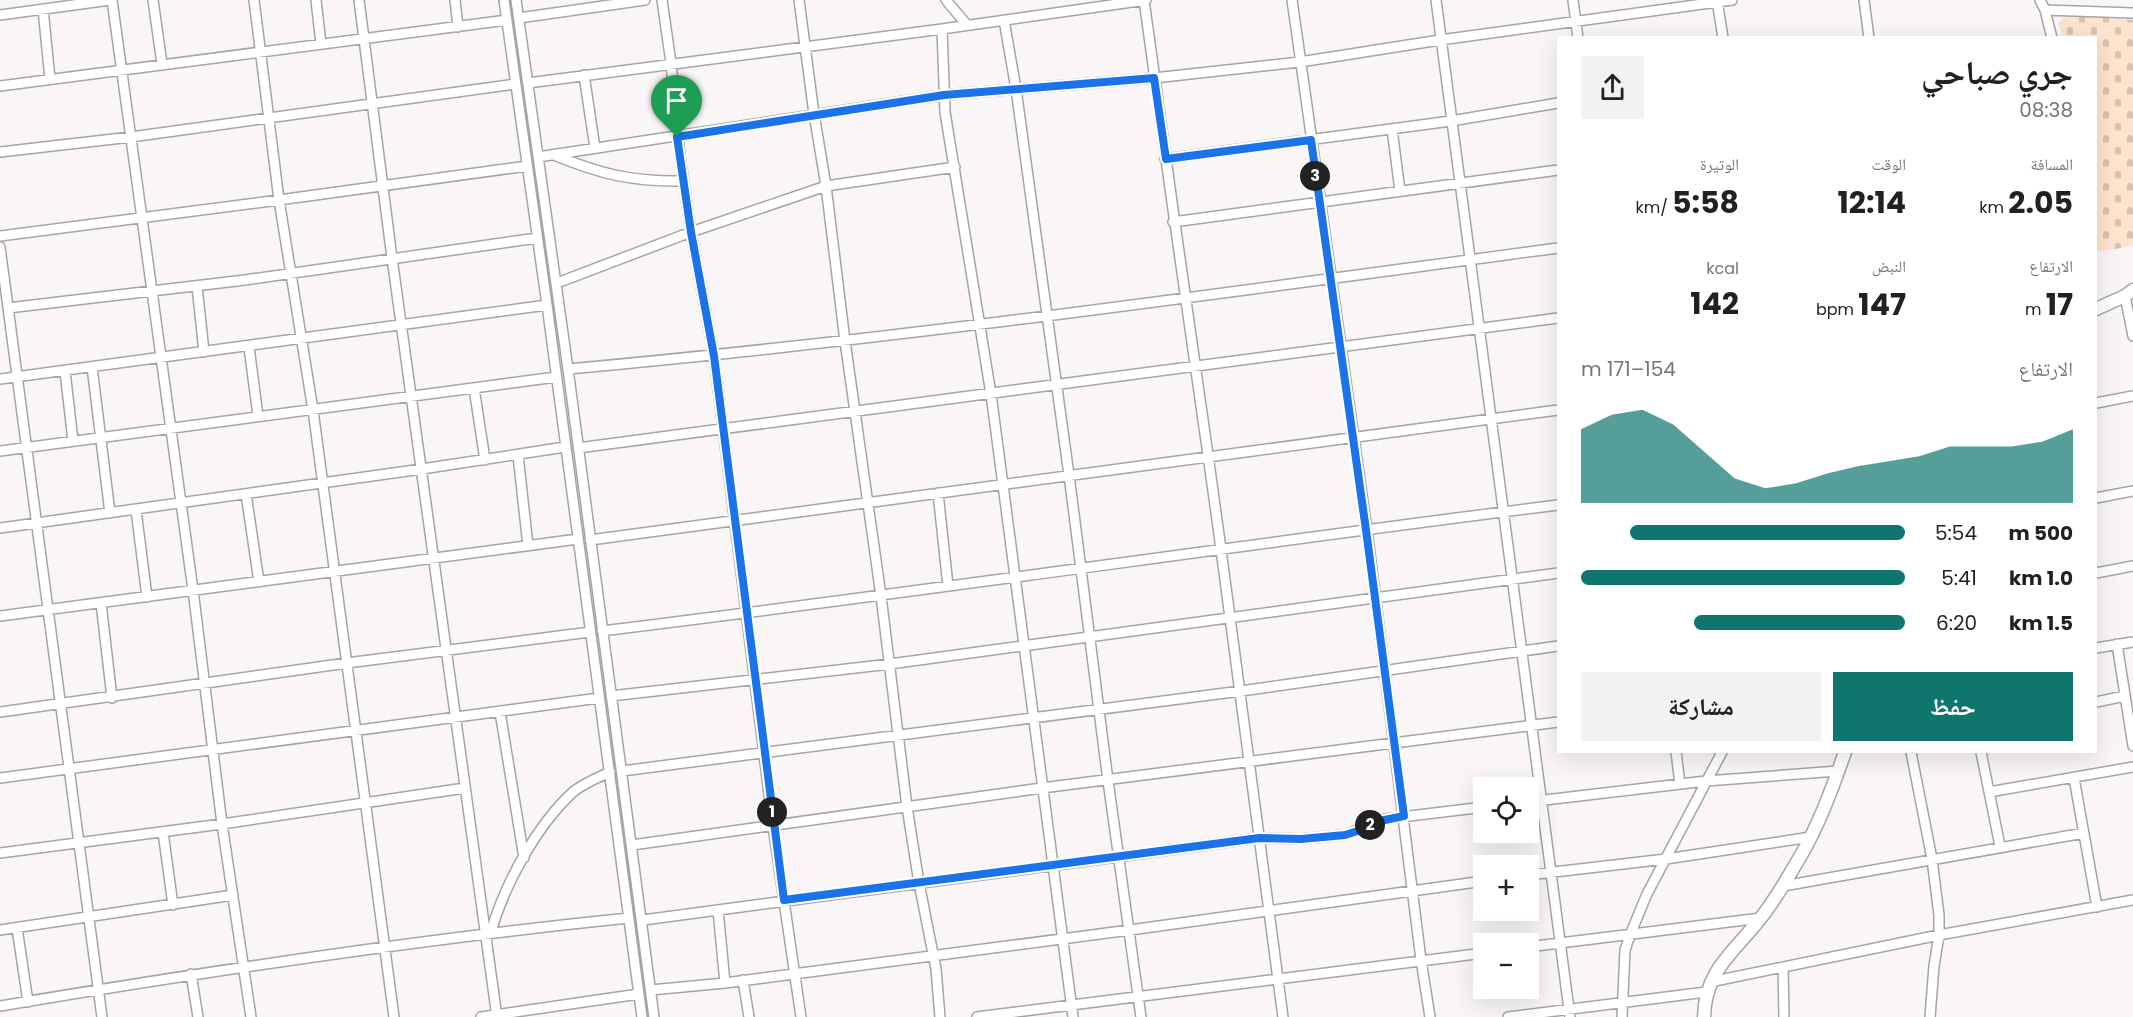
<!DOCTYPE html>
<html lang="ar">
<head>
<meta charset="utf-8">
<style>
	:root { --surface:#fff; --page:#f2f2f2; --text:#202124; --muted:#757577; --accent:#0f766e }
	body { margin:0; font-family:Poppins,"Noto Naskh Arabic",sans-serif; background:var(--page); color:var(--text); direction:rtl; height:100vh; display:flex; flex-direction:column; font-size:22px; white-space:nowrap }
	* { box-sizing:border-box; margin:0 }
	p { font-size:20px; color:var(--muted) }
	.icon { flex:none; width:33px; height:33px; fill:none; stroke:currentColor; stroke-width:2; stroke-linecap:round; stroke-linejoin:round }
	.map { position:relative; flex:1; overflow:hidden; direction:ltr }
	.details { position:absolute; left:1557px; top:36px; width:540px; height:717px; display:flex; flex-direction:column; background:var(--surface); border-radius:0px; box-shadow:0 6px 24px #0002; direction:rtl }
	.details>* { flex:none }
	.buttons { position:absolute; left:1473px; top:777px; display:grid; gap:12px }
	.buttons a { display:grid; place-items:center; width:66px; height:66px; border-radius:0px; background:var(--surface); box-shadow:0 6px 24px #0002; font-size:30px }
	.pin { position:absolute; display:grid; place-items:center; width:51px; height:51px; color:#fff; margin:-62px -26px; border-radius:50% 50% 50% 0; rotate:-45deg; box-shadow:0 0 6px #0007 }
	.pin .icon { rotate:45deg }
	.km { position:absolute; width:30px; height:30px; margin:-15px; border-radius:50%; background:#222; color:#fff; font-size:16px; line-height:30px; text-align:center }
	.round { display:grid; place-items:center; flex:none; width:63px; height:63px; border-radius:0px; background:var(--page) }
	.head { display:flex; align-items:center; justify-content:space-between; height:102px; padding:0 24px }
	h1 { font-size:33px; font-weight:700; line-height:45px }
	.metrics { display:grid; grid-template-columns:repeat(3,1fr); gap:9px; height:102px; padding:6px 24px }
	.metrics div { display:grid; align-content:center }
	.metrics b { font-size:30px; font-weight:700 }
	.metrics small { font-size:16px; font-weight:400 }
	.metrics p { font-size:16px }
	.chart { height:168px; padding:12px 24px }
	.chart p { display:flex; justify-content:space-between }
	.chart svg { width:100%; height:108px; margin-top:6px; fill:var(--accent); opacity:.7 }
	.primary-button { display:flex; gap:12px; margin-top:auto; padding:12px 24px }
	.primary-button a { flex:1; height:69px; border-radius:0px; background:var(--accent); color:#fff; font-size:24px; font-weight:700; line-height:69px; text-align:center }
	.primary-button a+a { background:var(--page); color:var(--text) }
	ul { padding:0 24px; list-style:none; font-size:20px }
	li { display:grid; grid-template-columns:96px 72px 1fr; align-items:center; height:45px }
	li i { height:15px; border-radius:8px; background:var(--accent) }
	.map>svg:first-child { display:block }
</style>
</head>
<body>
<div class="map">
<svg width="2133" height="1017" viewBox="0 0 2133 1017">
	<defs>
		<pattern id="cemetery-stones" width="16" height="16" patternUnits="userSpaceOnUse" patternTransform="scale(1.5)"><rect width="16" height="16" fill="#fee4ce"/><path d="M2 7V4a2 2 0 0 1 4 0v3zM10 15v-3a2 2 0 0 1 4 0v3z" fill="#d8c2b0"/></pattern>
	</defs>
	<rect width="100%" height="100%" fill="#faf5f6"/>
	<path fill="url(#cemetery-stones)" d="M2067,14L2133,20V246L2096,252V38L2063,37L2058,24Z"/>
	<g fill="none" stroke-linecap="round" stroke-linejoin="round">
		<defs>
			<path id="street" d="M112,0L193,590L222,824L251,1017
				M153,0L162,64
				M254,0L279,200L313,410L394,1017
				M316,0L321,44
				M359,0L392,258L497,1017
				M455,0L458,27
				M504,0L547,305L642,1017
				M516,0L568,369L654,1017
				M662,0L671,63L680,156L691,232L714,356L773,826L801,1017
				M799,0L814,114L826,186L845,341L881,596L907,807L919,883L936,969L940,1017
				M946,0L967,25
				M1144,0C1164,152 1187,303 1208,455C1234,642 1259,829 1283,1017
				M1292,0L1367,530L1421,960L1430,1017
				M1436,0L1570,1017
				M1573,0L1578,38
				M1717,0L1723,38
				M1864,0L1869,38
				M2040,0L2045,10L2052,38
				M43,9L50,79
				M2045,10L2133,13
				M0,15L110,0
				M519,18L645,0
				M1004,20L1016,89L1069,475L1108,781L1141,1017
				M942,29L945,112L991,394L1073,1017
				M584,75L595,148
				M528,83L942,29L1146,0
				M0,86L507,20
				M1392,129L1400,191
				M0,152L131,137L515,84
				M554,155C600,174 633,182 683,181
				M538,157L944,95L1154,78L1300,62L1440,40L1732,0
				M1165,159L1451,121L1558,103
				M1173,222L1558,170
				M0,236L279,200L527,166
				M0,247L102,1017
				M557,283L691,232L826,186L955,167
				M197,286L204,352
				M2125,296L2133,336
				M8,308L245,280L537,238
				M249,347L258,416
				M92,367L110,513
				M568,369C900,339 1229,292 1558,248
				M65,371L73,441
				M0,379L547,305
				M474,388L485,460
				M2096,403L2133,396
				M578,448L1558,318
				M0,451L556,377
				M518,455L528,546
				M938,493L948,586
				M246,494L259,582
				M2096,498L2133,491
				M136,510L147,597
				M0,528L422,469L565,447
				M590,540L1558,410
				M2096,573L2133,566
				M101,603L112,698
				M0,616L578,539
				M602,631C922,592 1239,545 1558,505
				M2117,644L2133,746
				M2096,648L2133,642
				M611,696L890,664L1558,573
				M2096,702L2125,696
				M0,712L347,663L590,632
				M500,712L524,858
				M1676,752L1680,784
				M1911,752L1932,859L1939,915V935L1934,966L1930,1017
				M1981,752L2000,846
				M622,771L1241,691L1558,646
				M0,778L599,698
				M2074,778L2097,907
				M1989,792L2133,767
				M1528,802L1706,781L1838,771
				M163,832L173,905
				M632,845L1042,788L1558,722
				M0,853L222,824L465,788
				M1528,875L1666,859L1811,837
				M1783,886L2084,833
				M643,920L1259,838L1301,839L1345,835L1385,819L1484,807
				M17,928L28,1002
				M0,930L233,895
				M491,932C504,885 537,825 573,792C584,783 597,778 610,772
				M1528,947L1761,918
				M1783,967L1784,1017
				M191,974L198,1017
				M743,980L749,1017
				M1710,982L1939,935L2133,900
				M725,983L1130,930L1484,881
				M651,990L725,983L718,910
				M0,1006C209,971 419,939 629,918
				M481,1017L639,994
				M977,1017L1484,953
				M1508,1017L1706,992
				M1622,1017L1625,950L1630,935L1647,894L1722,752"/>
			<path id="secondary" d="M2096,309L2125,296L2133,290
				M1704,1017C1705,971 1733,953 1759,920C1774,902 1786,881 1797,862C1818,828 1832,789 1845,752"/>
		</defs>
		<use href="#street" stroke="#a8a3a4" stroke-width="12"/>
		<use href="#secondary" stroke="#a8a3a4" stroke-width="15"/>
		<use href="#street" stroke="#fff" stroke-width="9"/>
		<use href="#secondary" stroke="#fff" stroke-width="12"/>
	</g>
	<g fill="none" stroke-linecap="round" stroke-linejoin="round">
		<defs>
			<path id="route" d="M1154,78L1166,159L1311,140L1366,530L1404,816L1375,822L1361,830L1345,835L1301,839L1259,838L784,900L714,356L691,232L677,137L944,95Z"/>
		</defs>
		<use href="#route" stroke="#fff" stroke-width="12"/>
		<use href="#route" stroke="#1a73e8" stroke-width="8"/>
	</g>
</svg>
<div class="buttons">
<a><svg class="icon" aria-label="locate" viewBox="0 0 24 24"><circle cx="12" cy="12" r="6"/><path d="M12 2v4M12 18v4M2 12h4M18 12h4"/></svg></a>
<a>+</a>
<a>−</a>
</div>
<div class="pin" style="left:677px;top:137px;background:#1e9e55"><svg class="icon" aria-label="arrive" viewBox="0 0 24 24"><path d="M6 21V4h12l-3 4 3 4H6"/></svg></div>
<b class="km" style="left:772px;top:812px">1</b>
<b class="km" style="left:1370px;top:825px">2</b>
<b class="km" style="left:1315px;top:176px">3</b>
<section class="details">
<div class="head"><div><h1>جري صباحي</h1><p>08:38</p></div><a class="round"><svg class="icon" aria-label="share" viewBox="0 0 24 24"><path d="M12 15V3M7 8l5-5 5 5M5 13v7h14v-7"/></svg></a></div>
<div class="metrics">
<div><p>المسافة</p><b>2.05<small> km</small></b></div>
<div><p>الوقت</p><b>12:14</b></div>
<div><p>الوتيرة</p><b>5:58<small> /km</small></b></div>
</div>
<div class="metrics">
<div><p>الارتفاع</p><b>17<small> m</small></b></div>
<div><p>النبض</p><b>147<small> bpm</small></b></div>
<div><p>kcal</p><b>142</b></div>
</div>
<div class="chart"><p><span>الارتفاع</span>154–171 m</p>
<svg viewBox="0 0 160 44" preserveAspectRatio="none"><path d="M0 44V14L10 8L20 6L30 12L40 23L50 34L60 38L70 36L80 32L90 29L100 27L110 25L120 21L130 21L140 21L150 19L160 14V44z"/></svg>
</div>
<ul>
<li><b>500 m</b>5:54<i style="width:85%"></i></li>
<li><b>1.0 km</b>5:41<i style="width:100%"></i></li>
<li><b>1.5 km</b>6:20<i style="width:65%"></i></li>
</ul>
<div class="primary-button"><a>حفظ</a><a>مشاركة</a></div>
</section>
</div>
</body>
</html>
